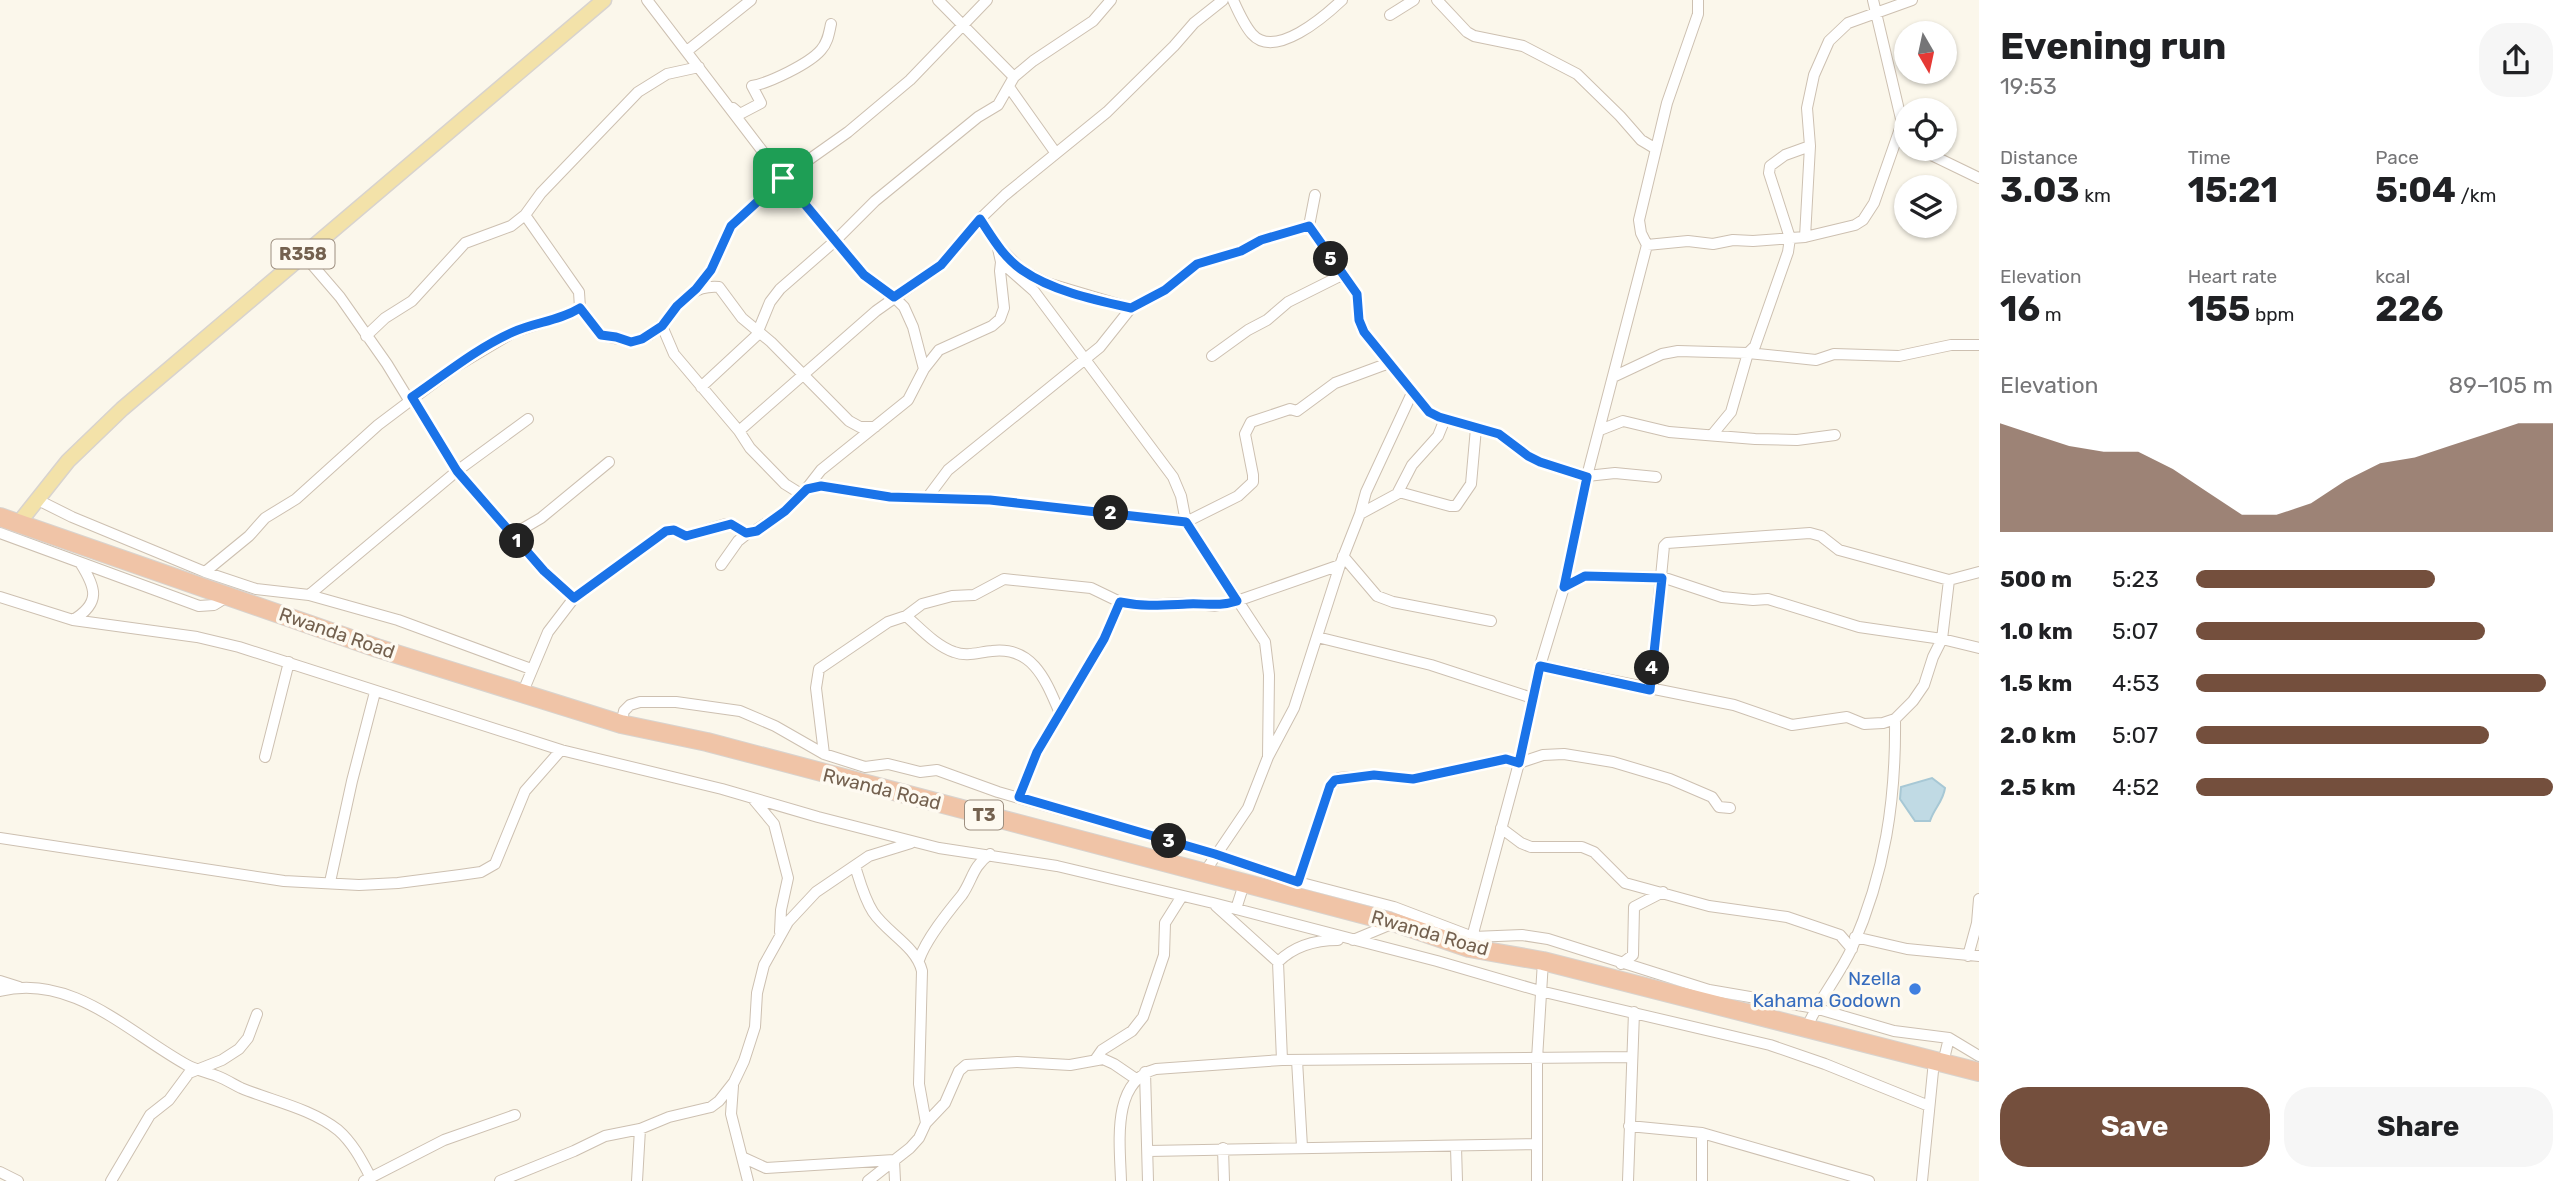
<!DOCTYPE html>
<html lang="en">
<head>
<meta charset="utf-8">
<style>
	:root { --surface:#fff; --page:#f6f6f6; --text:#202124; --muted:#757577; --accent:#744f3d }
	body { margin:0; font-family:Rubik,sans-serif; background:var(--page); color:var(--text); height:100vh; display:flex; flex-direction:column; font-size:26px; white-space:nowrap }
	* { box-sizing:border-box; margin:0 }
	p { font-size:23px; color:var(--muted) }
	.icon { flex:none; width:38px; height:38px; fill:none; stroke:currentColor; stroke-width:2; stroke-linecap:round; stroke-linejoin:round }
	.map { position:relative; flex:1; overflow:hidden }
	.drawer { display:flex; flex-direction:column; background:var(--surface); width:595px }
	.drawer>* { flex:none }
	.needle { width:46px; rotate:171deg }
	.buttons { position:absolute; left:1894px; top:21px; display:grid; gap:14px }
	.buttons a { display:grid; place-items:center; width:63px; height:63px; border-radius:50%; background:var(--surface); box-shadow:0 2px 5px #0004; font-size:35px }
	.pin { position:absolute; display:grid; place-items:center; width:60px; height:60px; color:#fff; margin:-30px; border-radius:14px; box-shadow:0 4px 10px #0006 }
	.km { position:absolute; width:35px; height:35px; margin:-18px; border-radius:50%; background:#222; color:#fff; font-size:19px; line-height:35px; text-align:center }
	.round { display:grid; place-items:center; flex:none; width:74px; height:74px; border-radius:28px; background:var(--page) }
	.headline { display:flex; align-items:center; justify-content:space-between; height:119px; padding:0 21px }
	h1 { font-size:38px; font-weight:700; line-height:52px }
	.metrics { display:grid; grid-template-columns:repeat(3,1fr); gap:10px; height:119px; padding:7px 21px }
	.metrics div { display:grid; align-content:center }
	.metrics b { font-size:35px; font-weight:700 }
	.metrics small { font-size:19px; font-weight:400 }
	.metrics p { font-size:19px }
	.chart { height:196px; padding:14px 21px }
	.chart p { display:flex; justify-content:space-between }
	.chart svg { width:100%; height:126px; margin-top:7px; fill:var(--accent); opacity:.7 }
	.button { display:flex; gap:14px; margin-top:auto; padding:14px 21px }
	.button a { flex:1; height:80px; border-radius:28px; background:var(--accent); color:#fff; font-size:28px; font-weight:700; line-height:80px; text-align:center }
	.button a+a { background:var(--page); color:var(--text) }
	ul { padding:0 21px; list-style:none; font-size:23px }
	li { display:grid; grid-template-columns:112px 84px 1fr; align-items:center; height:52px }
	li i { height:18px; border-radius:9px; background:var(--accent) }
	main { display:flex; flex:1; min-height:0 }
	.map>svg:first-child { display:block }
</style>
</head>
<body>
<main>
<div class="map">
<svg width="1979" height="1181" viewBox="0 0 1979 1181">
	<rect width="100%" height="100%" fill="#fbf7eb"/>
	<path fill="#c0dae4" stroke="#a7c8d5" stroke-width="2" d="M1932,778L1945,788C1943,802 1934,808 1930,821H1915L1900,799L1901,787Z"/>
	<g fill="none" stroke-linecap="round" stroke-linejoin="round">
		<defs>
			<path id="street" d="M647,0L783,178L835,241L864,275L894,297L904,307L913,327L924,369
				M938,0L1014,77
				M1233,0C1238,11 1244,25 1252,34C1275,60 1325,16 1342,0
				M1437,0L1467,32L1474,36L1523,46L1577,74L1620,116L1641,140L1656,149
				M1390,15L1414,0
				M687,51L751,0
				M1009,87L1055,152
				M733,108L740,114L761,103L752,86C769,83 809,64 821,50C828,42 829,33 831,24
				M1919,149L1979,178
				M1315,195L1309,226L1357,294L1359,320L1364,332L1429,412L1439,417L1499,434L1528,456L1540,462L1587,476L1615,473L1656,477
				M525,215L541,193L638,92L667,74L699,67
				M980,219L997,244L1001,262L1034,291L1173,477L1181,496L1186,522L1265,642L1269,675L1268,757
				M1805,237L1810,146L1807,108L1814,75L1829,41L1848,23L1912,0
				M1647,245L1688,241L1713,244L1733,240L1753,241L1805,237L1855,225L1863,220L1874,203L1902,123L1873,0
				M998,246L1022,270L1047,283L1131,308
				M303,254L340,297L387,364L409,400
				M696,289L711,270L731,226L783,178L848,132L910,80L987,0
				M662,326L674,354L739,431L750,448L785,484L801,494
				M366,336L385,318L412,301L465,243L511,226L525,215L579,292L580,308L601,335C607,336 629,342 633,341C673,335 674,283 719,287L742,318L771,342L849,421L860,427H875
				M1212,356L1248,330L1267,320L1288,302L1342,275
				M1613,377L1662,354L1678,351L1748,353L1816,360L1834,354L1899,356L1951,345H1979
				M701,387L756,336L770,302L780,289L835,241L875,201L978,117L998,105L1014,77L1033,61L1093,21L1111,0
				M412,397L457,471L544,571L574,598
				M1600,430L1623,421L1669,432L1755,439L1797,440L1835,435
				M739,431L876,311L941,265L980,219L1005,195L1107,112L1174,46L1194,23L1223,0
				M1712,435L1731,412L1748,353L1755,346L1788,252L1790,238L1769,173L1770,166L1785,155L1810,146
				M807,488L821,470L908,400L924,369L939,350L992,326L1000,319L1004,308L1000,271L1001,262
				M1399,492L1450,506H1456L1471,484L1476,428
				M927,498L948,470L1100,347L1131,308L1165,290L1197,264L1241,251L1261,240L1309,226
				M36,499L72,517L205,572L256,589L309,595L398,620L531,669
				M1360,514L1397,494L1412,465L1438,436L1445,419
				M0,533L199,606L214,605L227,597
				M512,535L541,518L609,462
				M1343,556L1377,596L1393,602L1491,621
				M721,565L738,541L748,533
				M205,572L249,536L265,518L296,499L378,425L455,367L514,332L570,314L580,308
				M1564,587L1585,576L1662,577L1722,597L1753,600L1768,599L1859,627L1942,639L1979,648
				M309,595L457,471L528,419
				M0,597L73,620L197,637L239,647L561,750L722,789L818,817L939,848L1057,866L1213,903L1437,961L1540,991L1770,1045L1825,1064L1929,1106
				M906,616C920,628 936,646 954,652C967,657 979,652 992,651C1033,646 1046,681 1059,711
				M73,620C101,603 96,588 81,564
				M1317,637L1431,665L1532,698
				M1540,666L1734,705L1792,725L1847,717L1864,724L1883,723L1895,719L1913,701L1924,685L1933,657L1942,639L1949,580L1979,572
				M1650,689L1664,546L1667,543L1810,533L1821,536L1839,550L1949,580
				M522,694L548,632L574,598L666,531L674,530L686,536L726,524L734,525L744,532H753L785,511L807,489L821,486L890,497L990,500L1186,522L1238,496L1253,482V475L1245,434L1251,422L1290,409L1297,411L1335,383L1389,363
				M621,724L624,711L630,705L640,702H676L740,711L775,726L824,754L865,767L888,764L920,772L937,770L998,792L1215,854L1298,882L1394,907L1473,937L1522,935L1548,939L1709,990L1815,1008L1894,1031L1949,1038L1979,1056
				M824,754L816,688L819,669L888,622L906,616L922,604L952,596L974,595L1004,579L1091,588L1120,602L1137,605L1190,603L1215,606L1237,601L1340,565
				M265,757L289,662
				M1019,797L1037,752L1104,639L1120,602
				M754,800L774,824L788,878L781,910L780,932
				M1501,828L1521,843L1531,847H1582L1594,852L1625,883L1709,906L1787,917L1840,935L1852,949
				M0,838L284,881L359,885L398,883L460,875L481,872L495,864L525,791L561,750
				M855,866C860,882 864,898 873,912C887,933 916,946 922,971L919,1084L926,1123L919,1138L910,1148L868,1181
				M1204,873L1248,808L1268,757L1294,708L1340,565L1360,514L1366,492L1412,393
				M330,882L352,781L375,692
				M1298,882L1330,786L1339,778L1374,775L1413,779L1506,759L1519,763L1543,755L1564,754L1613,762L1670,779L1712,797L1719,807L1730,808
				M1216,906L1278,962L1282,1060
				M1236,909L1244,884
				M1855,937L1907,949L1979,956
				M1353,940L1394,923
				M1471,941L1519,763L1540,666L1564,587L1587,476L1647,245L1641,233L1639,220L1667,103L1698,14V0
				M1968,956L1977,923L1979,899
				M919,960C926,939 948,912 962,895C973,879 972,867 990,854
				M1278,962C1294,946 1315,940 1338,940
				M1621,964L1633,955L1634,907L1663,892
				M0,981L19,987
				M0,991C72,973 129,1033 187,1065C196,1070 207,1072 217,1076C225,1079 233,1084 241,1088C272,1101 310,1108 338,1130C353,1143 362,1161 371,1178
				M1807,1027C1819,999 1839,976 1852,948C1885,873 1896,801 1895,719
				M1095,1060L1102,1050L1132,1031L1143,1017L1164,955L1165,923L1182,896
				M1297,1060L1302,1147
				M1943,1063L1949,1038
				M1145,1072L1148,1181
				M733,1086L731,1114L748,1181
				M926,1123L945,1103L959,1071L966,1065L1017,1062L1070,1065L1103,1059L1114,1064L1136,1079
				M1629,1126L1702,1133L1869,1181
				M1456,1147L1457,1181
				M1223,1148L1224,1181
				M1148,1151L1537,1144
				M742,1157L766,1168L894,1160L895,1181
				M0,1172L18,1181
				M111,1181L150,1115L169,1100L189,1073L222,1060L239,1049L248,1038L257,1014
				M364,1181L444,1140L515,1115
				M500,1181L574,1151L605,1136L640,1129L669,1117L711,1107L719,1101L734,1082L744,1061L755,1027L757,993L764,965L788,922L816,892L869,856L911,843
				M637,1181L640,1129
				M1121,1181C1120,1144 1111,1081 1156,1069L1282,1060L1630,1057
				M1537,1181V1059L1543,961
				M1628,1181L1634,1012
				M1702,1181V1133
				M1922,1181L1934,1061"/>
			<path id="primary" d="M18,524L68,461L122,409L604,0"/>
			<path id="highway" d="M0,517L377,648L621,724L707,742L1396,923L1469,948L1543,961L1979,1072"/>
		</defs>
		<use href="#street" stroke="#cdc0b1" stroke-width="12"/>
		<use href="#primary" stroke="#d8d3ce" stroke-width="17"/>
		<use href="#highway" stroke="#d8d3ce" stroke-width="20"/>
		<use href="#street" stroke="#fff" stroke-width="10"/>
		<use href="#primary" stroke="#f3e2a9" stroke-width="14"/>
		<use href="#highway" stroke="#f0c4a7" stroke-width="18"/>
	</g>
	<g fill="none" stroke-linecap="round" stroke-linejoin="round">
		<defs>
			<path id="route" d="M783,178L864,275L894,297L941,265L980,219C992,237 1003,257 1022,270C1052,291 1095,300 1131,308L1165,290L1197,264L1241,251L1261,240L1309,226L1357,294L1359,320L1364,332L1429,412L1439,417L1499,434L1528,456L1540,462L1587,477L1564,587L1585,576L1662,578L1650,690L1540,666L1519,763L1506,759L1413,779L1374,775L1335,780L1330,786L1298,882L1215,854L1019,797L1037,752L1104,639L1120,602C1143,607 1164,605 1187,604C1206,603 1218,607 1237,601L1186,522L990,500L890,497L821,486L807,489L785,511L757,531L746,533L731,524L686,536L674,530L666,531L574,598L544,571L457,471L412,397C444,375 477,348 513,332C535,322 559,321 580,308L601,335L616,337L631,342L642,339L662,326L677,306L696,289L711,270L731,226Z"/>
		</defs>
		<use href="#route" stroke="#fff" stroke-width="14"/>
		<use href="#route" stroke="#1a73e8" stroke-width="9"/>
	</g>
	<circle fill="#3f7fe0" stroke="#fefaf1" stroke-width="2.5" cx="1915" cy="989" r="7"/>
	<g text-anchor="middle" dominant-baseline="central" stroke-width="7" stroke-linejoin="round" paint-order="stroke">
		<g fill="#fefaf1" stroke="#9d8f80" stroke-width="2">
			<rect x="271.5" y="239.5" width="63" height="29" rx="5"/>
			<rect x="965" y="800.5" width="38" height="29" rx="5"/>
		</g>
		<g font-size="18" font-weight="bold" fill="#74614f">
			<text x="303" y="254">R358</text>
			<text x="984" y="815">T3</text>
		</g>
		<g font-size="19" fill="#74614f" stroke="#fefaf1">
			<text transform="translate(337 633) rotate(19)">Rwanda Road</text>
			<text transform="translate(882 789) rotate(14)">Rwanda Road</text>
			<text transform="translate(1430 933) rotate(16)">Rwanda Road</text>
		</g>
		<g font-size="19" fill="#366cbe" stroke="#fefaf1" text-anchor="end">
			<text x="1901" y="978">Nzella<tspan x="1901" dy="22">Kahama Godown</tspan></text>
		</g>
	</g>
</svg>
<div class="buttons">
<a><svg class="needle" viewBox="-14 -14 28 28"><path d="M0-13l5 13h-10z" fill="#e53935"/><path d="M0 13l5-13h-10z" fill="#757577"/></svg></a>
<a><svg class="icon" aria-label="locate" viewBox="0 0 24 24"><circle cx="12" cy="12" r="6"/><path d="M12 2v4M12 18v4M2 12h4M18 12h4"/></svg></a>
<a><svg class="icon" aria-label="layers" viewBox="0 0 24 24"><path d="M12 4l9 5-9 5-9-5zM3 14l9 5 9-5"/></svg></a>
</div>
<div class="pin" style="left:783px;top:178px;background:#1e9e55"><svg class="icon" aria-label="arrive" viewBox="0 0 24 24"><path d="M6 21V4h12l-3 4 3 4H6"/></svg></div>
<b class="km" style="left:517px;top:541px">1</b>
<b class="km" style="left:1111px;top:513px">2</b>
<b class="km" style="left:1169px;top:841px">3</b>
<b class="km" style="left:1652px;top:668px">4</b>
<b class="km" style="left:1331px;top:259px">5</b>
</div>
<section class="drawer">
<div class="headline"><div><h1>Evening run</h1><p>19:53</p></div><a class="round"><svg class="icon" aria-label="share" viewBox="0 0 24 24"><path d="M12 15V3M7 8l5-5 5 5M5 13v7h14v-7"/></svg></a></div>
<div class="metrics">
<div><p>Distance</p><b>3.03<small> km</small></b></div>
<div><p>Time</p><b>15:21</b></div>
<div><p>Pace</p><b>5:04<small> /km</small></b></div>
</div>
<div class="metrics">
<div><p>Elevation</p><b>16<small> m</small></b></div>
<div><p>Heart rate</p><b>155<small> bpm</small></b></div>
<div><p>kcal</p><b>226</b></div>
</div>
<div class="chart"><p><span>Elevation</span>89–105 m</p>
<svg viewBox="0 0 160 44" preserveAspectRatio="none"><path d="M0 44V6L10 10L20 14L30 16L40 16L50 22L60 30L70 38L80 38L90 34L100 26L110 20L120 18L130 14L140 10L150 6L160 6V44z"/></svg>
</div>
<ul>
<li><b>500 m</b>5:23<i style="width:67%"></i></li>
<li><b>1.0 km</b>5:07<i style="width:81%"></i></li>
<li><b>1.5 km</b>4:53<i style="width:98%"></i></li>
<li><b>2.0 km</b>5:07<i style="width:82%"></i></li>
<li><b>2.5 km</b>4:52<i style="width:100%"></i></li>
</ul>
<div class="button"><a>Save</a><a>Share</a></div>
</section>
</main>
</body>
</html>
